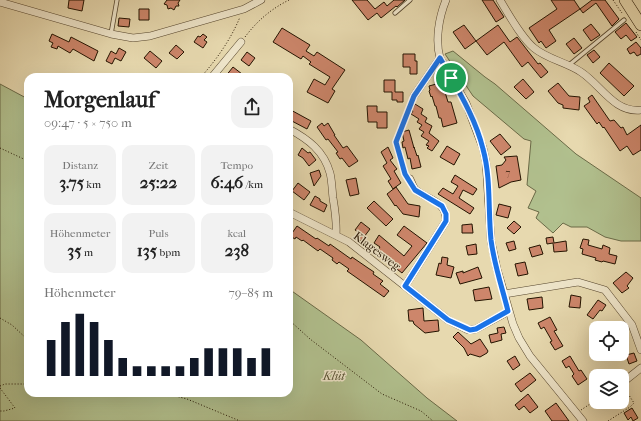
<!DOCTYPE html>
<html lang="de">
<head>
<meta charset="utf-8">
<style>
	:root { --surface:#fff; --page:#f2f2f2; --text:#222; --muted:#767676; --accent:#111827 }
	body { margin:0; font-family:"IM FELL French Canon",serif; background:var(--page); color:var(--text); height:100vh; display:flex; flex-direction:column; font-size:15px; white-space:nowrap }
	* { box-sizing:border-box; margin:0 }
	p { font-size:13px; color:var(--muted) }
	.icon { flex:none; width:22px; height:22px; fill:none; stroke:currentColor; stroke-width:2; stroke-linecap:round; stroke-linejoin:round }
	.map { position:relative; flex:1; overflow:hidden }
	.details { position:absolute; left:24px; top:73px; width:269px; height:324px; display:flex; flex-direction:column; background:var(--surface); border-radius:12px; box-shadow:0 4px 16px #0002 }
	.details>* { flex:none }
	.fabs { position:absolute; left:589px; top:321px; display:grid; gap:8px }
	.fabs a { display:grid; place-items:center; width:40px; height:40px; border-radius:8px; background:var(--surface); box-shadow:0 4px 16px #0002; font-size:20px }
	.pin { position:absolute; display:grid; place-items:center; width:34px; height:34px; color:#fff; margin:-17px; border:2px solid #fff; border-radius:50%; box-shadow:0 1px 4px #0007 }
	.round { display:grid; place-items:center; flex:none; width:42px; height:42px; border-radius:12px; background:var(--page) }
	.summary { display:flex; align-items:center; justify-content:space-between; height:68px; padding:0 20px }
	h1 { font-size:22px; font-weight:700; line-height:30px }
	.metrics { display:grid; grid-template-columns:repeat(3,1fr); gap:6px; height:68px; padding:4px 20px }
	.metrics div { display:grid; align-content:center; border-radius:10px; background:var(--page); text-align:center }
	.metrics b { font-size:17px; font-weight:700 }
	.metrics small { font-size:11px; font-weight:400 }
	.metrics p { font-size:11px }
	.chart { height:112px; padding:8px 20px }
	.chart p { display:flex; justify-content:space-between }
	.chart svg { width:100%; height:72px; margin-top:4px; stroke:var(--accent); stroke-width:6 }
	.map>svg:first-child { display:block }
</style>
</head>
<body>
<div class="map">
<svg width="641" height="421" viewBox="0 0 641 421">
	<rect width="100%" height="100%" fill="#e7d9af"/>
	<filter id="stains"><feTurbulence type="fractalNoise" baseFrequency=".005" numOctaves="4"/><feColorMatrix values="0 0 0 0 .2 0 0 0 0 .09 0 0 0 0 .02 0 0 0 .5 -.17"/></filter>
	<radialGradient id="worn" r=".72"><stop offset=".6" stop-color="#630" stop-opacity="0"/><stop offset="1" stop-color="#630" stop-opacity=".3"/></radialGradient>
	<path fill="#b1c08e" stroke="#6a6a47" d="M453,51L485,77L495,84L576,154L641,198V241H621L605,237L587,227H571L563,223L553,233L536,218L539,212L528,208L536,191L527,185L531,141L524,139L473,96L445,54Z
		M0,84L28,99V393H289V289L361,340L427,398L457,421H0Z"/>
	<path fill="#cd866b" stroke="#231300" d="M69,0H84L82,11L68,8Z
		M167,0H180L178,3L179,6H176L174,10L171,8L168,9L167,5L164,4Z
		M352,0H367L375,9L384,2L387,6L394,0H405L397,7L396,6L381,18L377,13L368,20Z
		M482,0H493L504,17L496,22Z
		M551,0H574L580,9L549,30L556,41L546,48L541,41L539,43L529,28L557,9Z
		M592,0H605L619,19L612,26L596,3L583,13L580,9Z
		M139,9H149V20H139Z
		M119,18L130,19L129,27L118,26Z
		M626,23L637,37L631,41L626,35L621,39L615,32Z
		M591,24L600,35L591,41L583,30Z
		M464,25L476,41L465,49L453,32Z
		M498,25L510,42L517,37L538,64L540,63L548,72L541,78L528,62L522,67L504,42L487,55L476,41Z
		M282,28L310,45L306,51L314,56L317,52L345,70L332,89L335,91L328,103L307,92L314,79L325,85L330,77L309,64L311,62L303,56L301,59L273,42Z
		M52,34L69,42L71,37L98,51L94,61L73,49L70,53L58,46L57,49L51,47L53,43L49,41Z
		M203,34L207,37L204,40L207,42L203,48L194,42L198,36L200,37Z
		M574,38L582,48L574,54L566,44Z
		M636,42L641,48V54L637,56L634,52L630,54L627,49Z
		M176,45L184,52L177,59L169,53Z
		M119,48L126,52L121,61L115,58L112,64L106,61L111,51L116,54Z
		M594,50L600,57L593,63L587,55Z
		M150,51L162,61L156,68L144,58Z
		M247,52L255,58L249,66L241,60Z
		M403,54H415V61H417V74H410V67H403Z
		M609,63L634,86L624,96L600,73Z
		M233,67L242,74L240,77H225Z
		M523,79L534,92L526,99L514,87Z
		M384,80H395V92H403V102H397V100H392V92H384Z
		M440,83L443,92H445L448,102H451L457,123L443,127L441,118H439L436,106H435L432,96L431,97L429,91L430,90L429,86Z
		M558,83L569,96L580,97L579,110L563,108V105L558,103L548,91Z
		M592,95L610,121L614,120L621,128L623,127L627,135L641,125V150L633,155L627,146L620,151L604,127L603,128L599,122L597,124L584,106L590,102L588,98Z
		M415,104L423,109L421,114L427,118L425,122L432,126L429,133L439,141L432,151L427,148L429,146L426,145L429,141L421,136L424,132L419,129L422,125L417,122L419,119L411,114L413,111L412,110Z
		M367,106H377V112H387V128H377V122H368Z
		M289,109L311,121L307,129L290,120L289,122Z
		M322,123L324,126L328,123L335,135H334L343,148L347,146L358,161L349,167L342,158L340,159L336,153L338,152L328,139L326,140L317,127Z
		M409,130L414,148V147L417,156L418,155L421,167L412,169L410,158L408,159L405,147L403,148L402,142L404,141L402,132Z
		M500,134L511,147L501,155L490,141Z
		M447,146L460,154L454,165L440,157Z
		M388,147L393,158L390,160L397,169L394,171L401,183L393,189L388,181L391,179L383,166L387,163L381,152Z
		M302,148L308,153L310,152L316,160L309,166L303,158L298,155Z
		M517,156L521,180L511,182L499,188L496,166L502,165L506,160L504,157Z
		M319,170L321,176L314,186L310,173Z
		M455,175L477,189L473,195L463,190L459,198L474,208L470,214L438,194L443,188L453,194L458,186L451,182Z
		M356,178L359,194L350,196L346,180Z
		M298,183L310,192L304,200L292,191Z
		M396,187L408,204L420,206L419,217L403,214L396,205L395,206L387,194Z
		M315,196L320,199V201L327,205L324,212L310,205Z
		M374,201L393,219L386,226L367,208Z
		M499,204L511,207L508,218L496,215Z
		M514,221L521,227L514,234L507,228Z
		M361,222L370,229L361,241L355,237L358,232L355,230Z
		M472,224L473,233H462V225Z
		M297,226L316,239L317,238L329,246L330,244L351,259L352,257L368,268L374,272L373,274L383,281L380,284L389,291L384,297L347,271L349,269L339,262L337,264L332,260L333,258L320,249L318,251L303,240L302,241L296,237L295,239L290,236Z
		M404,226L427,243L402,273L376,253L380,247L374,243L379,235L404,256L412,246L397,235Z
		M553,237L554,243L566,241L567,251L554,252L553,243L547,244L546,238Z
		M583,239L589,240L588,245L602,249L603,245L610,248L609,254L617,256L615,264L603,261L602,262L595,260L596,258L582,254L583,249L580,248Z
		M514,241L516,249L509,251L506,243Z
		M476,244L477,254L468,255L466,246Z
		M540,245L543,254L532,257L529,248Z
		M442,257L448,258L447,265L454,267L451,278L436,275L439,263L441,264Z
		M525,262L528,274L518,276L515,264Z
		M478,267L482,278L460,284L456,273L463,271V273Z
		M626,272L633,278L627,286L629,288L622,293L613,283Z
		M489,287L492,299L475,301L473,290Z
		M571,295L581,297L580,308L569,307Z
		M542,297L543,308L529,310L527,299Z
		M598,300L606,305L602,311L600,310L593,319L587,315Z
		M423,308L424,321L438,320L439,331L425,333L414,324L413,321H409L408,310Z
		M550,317L557,330L554,331L563,346L555,350L550,342L552,341L544,327L541,329L538,323Z
		M504,327L506,333L501,334L502,340L491,343L489,335L498,333L497,328Z
		M458,332L471,344L480,339L488,351L487,353L480,357L470,354L468,356L464,348L453,337Z
		M634,353L637,361L629,364L626,355Z
		M515,356L520,365L513,370L507,361Z
		M570,356L579,371L581,370L587,379L578,385L572,376L574,374L569,366L566,368L562,361Z
		M530,373L536,380L521,392L515,384Z
		M528,394L538,407L530,413L524,406L519,410L515,405Z
		M556,403L569,421H552L545,411Z
		M632,408L638,418L633,421L631,417L628,420L624,413Z"/>
	<g fill="none" stroke-linecap="round" stroke-linejoin="round">
		<defs>
			<path id="service" d="M395,13L410,0
				M111,34L117,0
				M569,65L624,20"/>
			<path id="minor" d="M446,0C439,17 435,40 440,58L466,103L483,148L486,162L491,241L497,269L513,324L519,338L530,356L583,421
				M500,0C509,15 521,37 534,48C547,59 566,62 581,72C601,85 614,113 641,110
				M0,2L111,34L133,38L150,36L244,9L261,0
				M212,77L241,42
				M414,96L440,58
				M289,129C308,139 324,151 330,173C332,181 332,190 333,198C335,210 337,222 336,235
				M289,212L349,242L448,320L466,329L470,330L476,329L509,311
				M405,286L446,221C447,201 429,201 416,190C413,188 412,183 410,179
				M504,294L578,282L605,290L632,325L641,350
				M622,383L641,368"/>
			<path id="primary" d="M625,0L641,25"/>
		</defs>
		<use href="#service" stroke="#54442c" stroke-width="5"/>
		<use href="#minor" stroke="#54442c" stroke-width="8"/>
		<use href="#primary" stroke="#231300" stroke-width="12"/>
		<path stroke="#231300" stroke-width="1" stroke-dasharray="1 2" stroke-linecap="butt" d="M613,0L622,13
			M636,32L641,40
			M245,37C257,21 271,9 289,0
			M201,77C217,59 231,39 240,17
			M0,148L28,161
			M406,175L396,142L411,102
			M0,318L12,325L28,340
			M289,320L310,339L382,394L421,411L433,421
			M0,386L5,384H28
			M0,388L15,408L4,411H0
			M164,393L187,399L240,421
			M581,410L596,400
			M608,421L630,407L634,403L625,389"/>
		<use href="#service" stroke="#efe6cb" stroke-width="3.5"/>
		<use href="#minor" stroke="#efe6cb" stroke-width="7"/>
		<use href="#primary" stroke="#e7d9af" stroke-width="11"/>
	</g>
	<g fill="none" stroke-linecap="round" stroke-linejoin="round">
		<defs>
			<path id="route" d="M440,58C456,87 475,116 483,149C491,178 488,210 491,240C494,264 502,287 508,311L476,329L470,330L448,320L405,286L446,221V214L442,206L415,190L405,174L396,142L414,96Z"/>
		</defs>
		<use href="#route" stroke="#fff" stroke-width="8"/>
		<use href="#route" stroke="#1a73e8" stroke-width="5"/>
	</g>
	<g text-anchor="middle" dominant-baseline="central" stroke-width="3" stroke-linejoin="round" paint-order="stroke">
		<g font-size="10" fill="#4e301b">
			<text x="508" y="173">7</text>
		</g>
		<g font-size="12" fill="#231300" stroke="#efe6cb">
			<text transform="translate(377 251) rotate(37)">Klagesweg</text>
		</g>
		<g font-size="12" font-style="italic" fill="#555032" stroke="#efe6cb">
			<text x="334" y="376">Klüt</text>
		</g>
	</g>
	<rect width="100%" height="100%" filter="url(#stains)"/>
	<rect width="100%" height="100%" fill="url(#worn)"/>
</svg>
<div class="fabs">
<a><svg class="icon" aria-label="locate" viewBox="0 0 24 24"><circle cx="12" cy="12" r="6"/><path d="M12 2v4M12 18v4M2 12h4M18 12h4"/></svg></a>
<a><svg class="icon" aria-label="layers" viewBox="0 0 24 24"><path d="M12 4l9 5-9 5-9-5zM3 14l9 5 9-5"/></svg></a>
</div>
<div class="pin" style="left:451px;top:78px;background:#1e9e55"><svg class="icon" aria-label="arrive" viewBox="0 0 24 24"><path d="M6 21V4h12l-3 4 3 4H6"/></svg></div>
<section class="details">
<div class="summary"><div><h1>Morgenlauf</h1><p>09:47 · 5 × 750 m</p></div><a class="round"><svg class="icon" aria-label="share" viewBox="0 0 24 24"><path d="M12 15V3M7 8l5-5 5 5M5 13v7h14v-7"/></svg></a></div>
<div class="metrics">
<div><p>Distanz</p><b>3.75<small> km</small></b></div>
<div><p>Zeit</p><b>25:22</b></div>
<div><p>Tempo</p><b>6:46<small> /km</small></b></div>
</div>
<div class="metrics">
<div><p>Höhenmeter</p><b>35<small> m</small></b></div>
<div><p>Puls</p><b>135<small> bpm</small></b></div>
<div><p>kcal</p><b>238</b></div>
</div>
<div class="chart"><p><span>Höhenmeter</span>79–85 m</p>
<svg viewBox="0 0 160 44" preserveAspectRatio="none"><path d="M5 44V22M15 44V11M25 44V6M35 44V11M45 44V22M55 44V33M65 44V38M75 44V38M85 44V38M95 44V38M105 44V33M115 44V27M125 44V27M135 44V27M145 44V33M155 44V27"/></svg>
</div>
</section>
</div>
</body>
</html>
